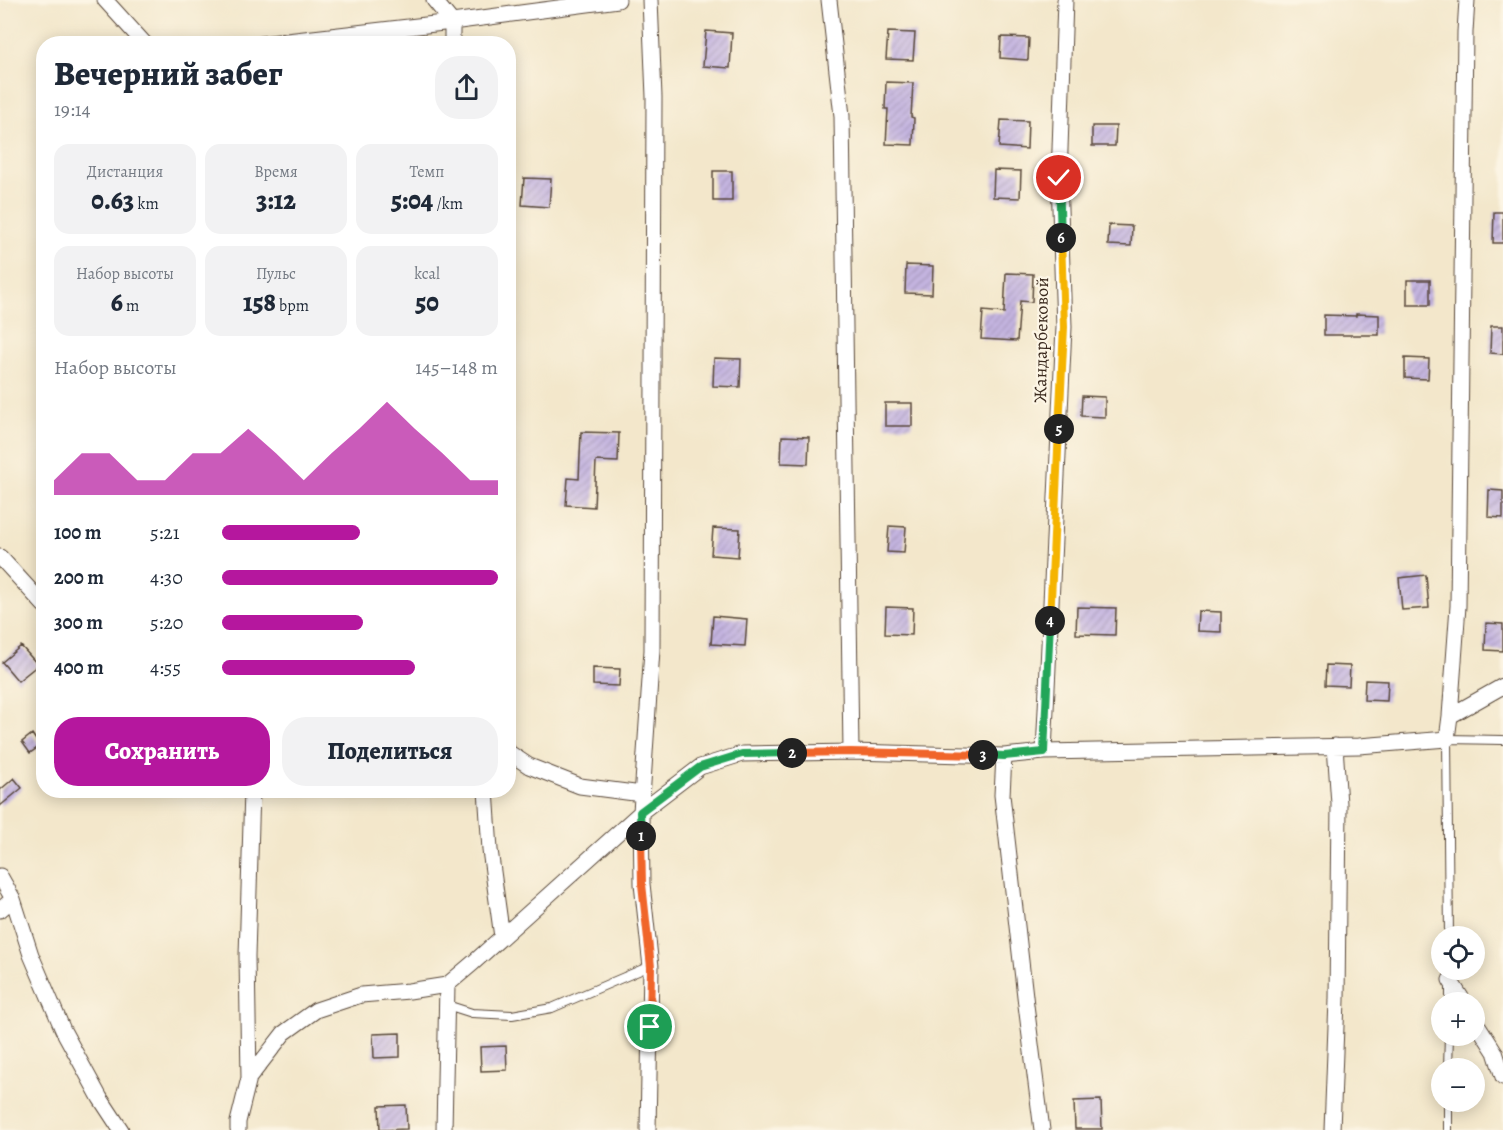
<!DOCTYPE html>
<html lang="ru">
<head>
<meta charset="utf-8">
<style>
	:root { --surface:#fff; --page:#f2f2f3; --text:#1f2937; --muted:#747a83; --accent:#b5179e }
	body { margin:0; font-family:Alegreya,serif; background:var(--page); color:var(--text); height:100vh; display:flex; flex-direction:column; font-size:22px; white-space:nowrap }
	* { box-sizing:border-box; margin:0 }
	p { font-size:20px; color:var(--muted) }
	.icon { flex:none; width:33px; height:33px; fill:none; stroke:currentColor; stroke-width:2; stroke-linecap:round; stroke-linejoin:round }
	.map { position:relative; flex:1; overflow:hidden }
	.details { position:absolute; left:36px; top:36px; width:480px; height:762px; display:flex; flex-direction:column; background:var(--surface); border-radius:24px; box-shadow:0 3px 15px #0003 }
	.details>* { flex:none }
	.fabs { position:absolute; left:1431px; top:926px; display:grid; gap:12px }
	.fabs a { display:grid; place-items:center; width:54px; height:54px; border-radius:50%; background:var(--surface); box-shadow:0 3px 15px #0003; font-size:30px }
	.pin { position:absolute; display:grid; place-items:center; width:51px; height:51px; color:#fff; margin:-26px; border:3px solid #fff; border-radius:50%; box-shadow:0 2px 6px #0007 }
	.km { position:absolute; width:30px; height:30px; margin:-15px; border-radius:50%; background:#222; color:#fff; font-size:16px; line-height:30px; text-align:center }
	.round { display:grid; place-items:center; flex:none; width:63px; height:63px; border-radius:24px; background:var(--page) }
	.summary { display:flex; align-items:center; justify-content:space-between; height:102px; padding:0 18px }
	h1 { font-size:33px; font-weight:800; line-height:45px }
	.stats { display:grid; grid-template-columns:repeat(3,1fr); gap:9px; height:102px; padding:6px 18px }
	.stats div { display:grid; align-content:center; border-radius:15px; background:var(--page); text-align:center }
	.stats b { font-size:26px; font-weight:800 }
	.stats small { font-size:16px; font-weight:400 }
	.stats p { font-size:16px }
	.chart { height:168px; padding:12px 18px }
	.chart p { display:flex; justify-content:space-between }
	.chart svg { width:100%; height:108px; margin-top:6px; fill:var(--accent); opacity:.7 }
	.action { display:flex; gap:12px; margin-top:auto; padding:12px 18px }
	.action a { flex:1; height:69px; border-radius:24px; background:var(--accent); color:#fff; font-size:24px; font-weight:800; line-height:69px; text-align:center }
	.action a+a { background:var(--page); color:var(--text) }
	ul { padding:0 18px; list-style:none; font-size:20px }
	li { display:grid; grid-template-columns:96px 72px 1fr; align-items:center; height:45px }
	li i { height:15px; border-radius:8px; background:var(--accent) }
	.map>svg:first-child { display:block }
</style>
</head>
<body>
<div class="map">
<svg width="1503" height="1130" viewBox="0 0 1503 1130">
	<defs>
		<pattern id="building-hatch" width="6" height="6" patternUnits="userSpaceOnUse" patternTransform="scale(1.5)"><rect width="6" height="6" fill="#c5b5e1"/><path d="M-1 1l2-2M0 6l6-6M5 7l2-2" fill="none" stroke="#a193b6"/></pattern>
	</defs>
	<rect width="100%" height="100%" fill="#fcf5e5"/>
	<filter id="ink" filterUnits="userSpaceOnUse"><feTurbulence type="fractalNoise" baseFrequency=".0167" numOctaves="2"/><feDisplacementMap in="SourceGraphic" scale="12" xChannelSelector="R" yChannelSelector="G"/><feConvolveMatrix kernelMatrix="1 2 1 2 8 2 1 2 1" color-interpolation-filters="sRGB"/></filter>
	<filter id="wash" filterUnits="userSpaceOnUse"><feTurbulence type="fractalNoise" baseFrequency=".008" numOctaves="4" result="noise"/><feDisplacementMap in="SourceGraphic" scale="24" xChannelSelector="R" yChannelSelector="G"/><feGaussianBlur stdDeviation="1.35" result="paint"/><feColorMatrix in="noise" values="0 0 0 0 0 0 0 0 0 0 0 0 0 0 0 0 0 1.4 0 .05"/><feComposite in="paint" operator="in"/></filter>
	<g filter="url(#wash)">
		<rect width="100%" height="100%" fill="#f3e7cb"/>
		<g id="blocks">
			<path fill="url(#building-hatch)" d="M706,31L732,33L730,68L703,66Z
				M888,32L915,33L913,60L886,59Z
				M1001,37L1029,38L1028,60L1000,58Z
				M886,82L913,83L911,117L914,118L913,145L886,144L888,109H885Z
				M1001,120L1028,121L1027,149L999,147Z
				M1092,126H1116L1115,146H1092Z
				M994,170L1021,171L1020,198L993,197Z
				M713,171H732V201H713Z
				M524,178L551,179L549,207L522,205Z
				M1494,212H1503V243H1493Z
				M1109,225L1132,226L1131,246L1108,245Z
				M906,265L933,266L932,294L905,293Z
				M1006,273L1033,274L1032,302L1020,301L1017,341L981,339L983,311L1004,313Z
				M1407,280H1430V305H1407Z
				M1356,314L1379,315V335H1324V315L1356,316Z
				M1491,326H1503V354L1490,353Z
				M714,358L741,359L740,387L713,386Z
				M1405,358L1429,359L1428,379L1405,378Z
				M1082,396L1105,397V417L1081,416Z
				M885,403H912V426H885Z
				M581,432L619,433L618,462L596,461L594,507L566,505L568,478L579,479Z
				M782,436L809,437L808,464L781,463Z
				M1489,490L1503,491V518L1488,517Z
				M889,526L906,527L904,553L887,552Z
				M713,528L740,529L738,557L711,555Z
				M1426,575L1429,608L1402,610L1399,578Z
				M886,607L913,608L912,635L885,634Z
				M1077,607L1116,608L1115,635L1076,634Z
				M1198,611L1221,612V632L1197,631Z
				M713,616L747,619L745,646L711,644Z
				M1486,623L1503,624V651L1485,650Z
				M21,646L38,665L18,681L2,662Z
				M1326,665L1350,666L1349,686L1325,685Z
				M593,668L620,669L619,686L593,685Z
				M1365,680L1388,681L1387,701L1364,700Z
				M32,734L40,746L30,753L22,742Z
				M14,778L22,788L0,806V790Z
				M400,1033V1057L374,1058L373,1034Z
				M506,1046L507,1070L481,1071L480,1047Z
				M1101,1100L1102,1129H1075L1074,1101Z
				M406,1105L407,1129L380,1130L379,1106Z"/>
		</g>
	</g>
	<g filter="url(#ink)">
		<use href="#blocks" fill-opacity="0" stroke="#574638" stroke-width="1.5"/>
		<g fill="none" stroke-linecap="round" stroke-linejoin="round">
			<defs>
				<path id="service" d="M1449,936L1447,739L1503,740
					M1450,1002V969
					M447,1005L472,1013L512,1015L552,1008L650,966
					M1448,1068L1449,1035
					M1448,1130V1101"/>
				<path id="minor" d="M105,0L145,44
					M434,0L452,22V44
					M829,0L842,116L851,752
					M261,44L452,22L618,0
					M0,557L44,605
					M1450,716L1503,686
					M508,752L529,766L580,786L642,794
					M1044,752L1064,327L1059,179L1065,0
					M1004,756L1002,795L1026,1005L1042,1130
					M486,790L490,850L502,937
					M0,876L13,899L31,955L63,1030L100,1098L121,1130
					M0,910L13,899
					M1450,980L1464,1002
					M1474,1019L1495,1052L1503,1077
					M249,1078L247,956L252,790
					M238,1130V1122L249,1078L284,1033L316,1010L361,995L409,991L447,985L473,963L641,812L700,767L742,754L851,752L1004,756L1044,752L1359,746L1447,739L1450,716L1458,606L1465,32L1467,0
					M444,1130L447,985
					M648,1130L651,967L642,884L641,812L652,650L654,97L650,0
					M1332,1130L1337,1000L1339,804L1335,746"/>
			</defs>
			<use href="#service" stroke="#574638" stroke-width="10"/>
			<use href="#minor" stroke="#574638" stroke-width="17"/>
			<use href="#service" stroke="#fff" stroke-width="8"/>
			<use href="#minor" stroke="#fff" stroke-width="15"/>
		</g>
	</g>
	<g fill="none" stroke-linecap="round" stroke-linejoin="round" filter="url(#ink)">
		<defs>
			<path id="split-1" d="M641,836L642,884L651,967L650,1027"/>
			<path id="split-2" d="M641,836L640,812L700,767L742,754L792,753"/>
			<path id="split-3" d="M792,753L851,752L983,755"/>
			<path id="split-4" d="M983,755L1004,756L1044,752L1050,621"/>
			<path id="split-5" d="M1050,621L1059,429"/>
			<path id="split-6" d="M1059,429L1064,327L1061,238"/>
			<path id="split-7" d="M1059,178L1061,238"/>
		</defs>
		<use href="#split-1" stroke="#fff" stroke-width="12"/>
		<use href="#split-2" stroke="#fff" stroke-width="12"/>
		<use href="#split-3" stroke="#fff" stroke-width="12"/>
		<use href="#split-4" stroke="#fff" stroke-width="12"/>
		<use href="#split-5" stroke="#fff" stroke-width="12"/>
		<use href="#split-6" stroke="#fff" stroke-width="12"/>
		<use href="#split-7" stroke="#fff" stroke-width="12"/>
		<use href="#split-1" stroke="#f0652b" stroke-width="8"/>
		<use href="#split-2" stroke="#22a559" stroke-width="8"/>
		<use href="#split-3" stroke="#f0652b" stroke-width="8"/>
		<use href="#split-4" stroke="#22a559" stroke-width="8"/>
		<use href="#split-5" stroke="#f5b400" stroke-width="8"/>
		<use href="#split-6" stroke="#f5b400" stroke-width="8"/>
		<use href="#split-7" stroke="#22a559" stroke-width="8"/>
	</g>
	<g text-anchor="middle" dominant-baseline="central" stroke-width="4.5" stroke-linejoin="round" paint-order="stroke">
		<g font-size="18" fill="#3b2a1e" stroke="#fcf5e5">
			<text transform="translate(1041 340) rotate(-89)">Жандарбековой</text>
		</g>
	</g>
</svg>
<div class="fabs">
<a><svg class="icon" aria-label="locate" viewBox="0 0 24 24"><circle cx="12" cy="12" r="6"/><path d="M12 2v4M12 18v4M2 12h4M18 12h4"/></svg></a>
<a>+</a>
<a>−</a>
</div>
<div class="pin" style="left:650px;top:1027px;background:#1e9e55"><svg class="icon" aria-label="arrive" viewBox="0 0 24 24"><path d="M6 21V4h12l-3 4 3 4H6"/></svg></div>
<div class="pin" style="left:1059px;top:178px;background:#d93025"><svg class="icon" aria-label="check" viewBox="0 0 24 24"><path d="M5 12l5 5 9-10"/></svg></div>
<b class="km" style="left:641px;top:836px">1</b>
<b class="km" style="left:792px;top:753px">2</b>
<b class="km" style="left:983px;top:755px">3</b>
<b class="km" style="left:1050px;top:621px">4</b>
<b class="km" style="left:1059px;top:429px">5</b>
<b class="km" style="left:1061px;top:238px">6</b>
<section class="details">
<div class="summary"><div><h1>Вечерний забег</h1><p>19:14</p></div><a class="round"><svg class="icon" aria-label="share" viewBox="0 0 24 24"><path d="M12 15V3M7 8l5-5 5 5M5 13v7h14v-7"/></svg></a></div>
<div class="stats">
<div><p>Дистанция</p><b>0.63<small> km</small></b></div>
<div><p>Время</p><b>3:12</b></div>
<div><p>Темп</p><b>5:04<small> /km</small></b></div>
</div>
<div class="stats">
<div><p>Набор высоты</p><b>6<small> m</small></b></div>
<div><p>Пульс</p><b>158<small> bpm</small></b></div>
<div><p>kcal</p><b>50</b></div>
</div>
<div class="chart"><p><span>Набор высоты</span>145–148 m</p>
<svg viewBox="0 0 160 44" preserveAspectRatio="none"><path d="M0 44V38L10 27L20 27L30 38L40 38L50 27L60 27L70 17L80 27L90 38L100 27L110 17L120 6L130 17L140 27L150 38L160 38V44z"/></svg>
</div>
<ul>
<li><b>100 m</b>5:21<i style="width:50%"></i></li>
<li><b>200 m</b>4:30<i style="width:100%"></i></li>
<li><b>300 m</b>5:20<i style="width:51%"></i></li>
<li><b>400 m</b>4:55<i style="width:70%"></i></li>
</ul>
<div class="action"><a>Сохранить</a><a>Поделиться</a></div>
</section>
</div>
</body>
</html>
